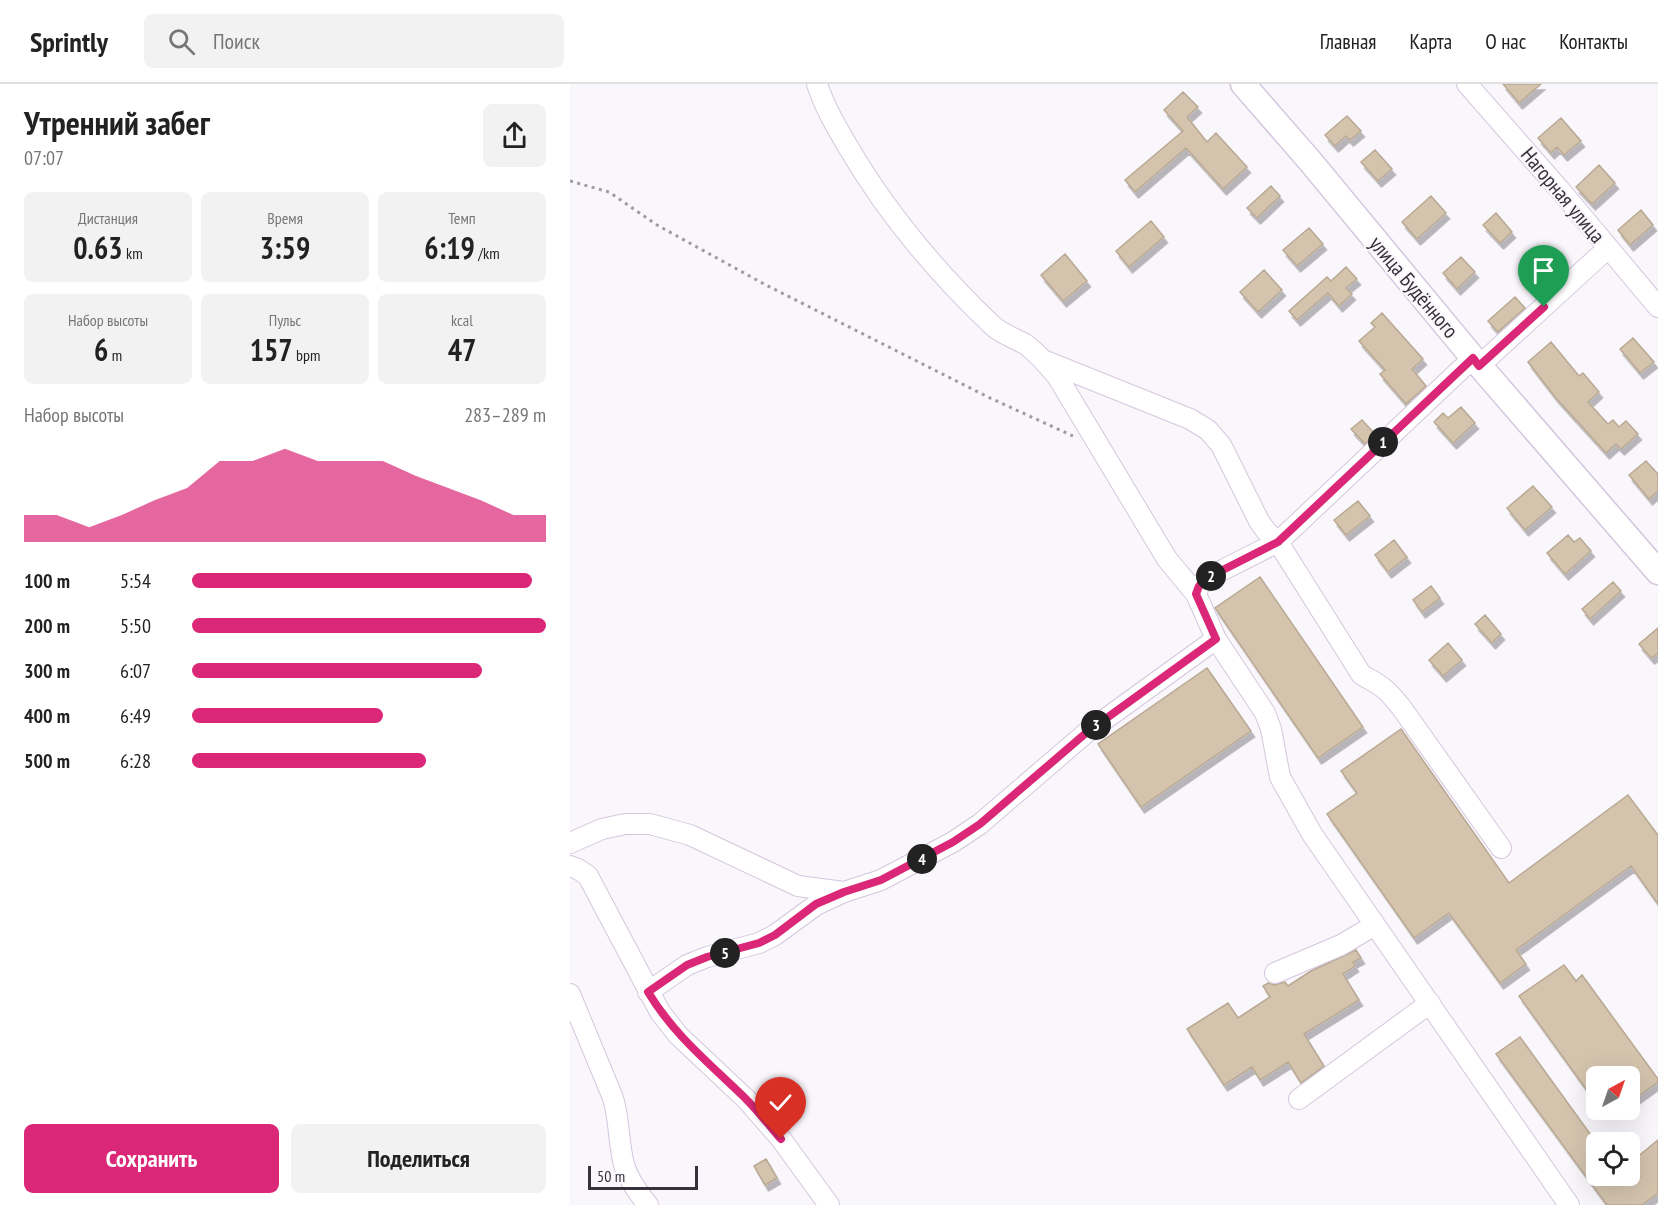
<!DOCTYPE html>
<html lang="ru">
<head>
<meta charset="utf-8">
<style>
	:root { --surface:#fff; --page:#f2f2f2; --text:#222; --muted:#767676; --line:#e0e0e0; --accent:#db2777 }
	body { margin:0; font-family:"PT Sans Narrow",sans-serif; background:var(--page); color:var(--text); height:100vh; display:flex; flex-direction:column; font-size:22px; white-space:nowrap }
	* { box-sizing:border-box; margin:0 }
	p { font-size:20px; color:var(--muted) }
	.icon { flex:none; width:33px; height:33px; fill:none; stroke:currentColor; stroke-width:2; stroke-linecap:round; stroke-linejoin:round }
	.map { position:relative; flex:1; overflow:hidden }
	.panel { display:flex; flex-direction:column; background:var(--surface); width:570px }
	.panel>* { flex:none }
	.needle { width:39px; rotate:40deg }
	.buttons { position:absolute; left:1016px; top:982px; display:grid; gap:12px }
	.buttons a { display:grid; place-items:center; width:54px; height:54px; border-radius:9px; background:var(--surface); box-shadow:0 6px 24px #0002; font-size:30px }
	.scale { position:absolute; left:18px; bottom:15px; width:110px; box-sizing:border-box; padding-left:6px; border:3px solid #36313a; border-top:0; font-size:16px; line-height:21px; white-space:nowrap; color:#36313a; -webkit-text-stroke:4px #faf7fc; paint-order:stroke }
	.pin { position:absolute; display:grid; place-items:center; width:51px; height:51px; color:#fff; margin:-62px -26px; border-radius:50% 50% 50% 0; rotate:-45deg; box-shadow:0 0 6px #0007 }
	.pin .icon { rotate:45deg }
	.km { position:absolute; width:30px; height:30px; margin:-15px; border-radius:50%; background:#222; color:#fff; font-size:16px; line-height:30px; text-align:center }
	.round { display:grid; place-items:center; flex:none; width:63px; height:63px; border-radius:9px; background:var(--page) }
	.summary { display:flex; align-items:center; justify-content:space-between; height:102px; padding:0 24px }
	h1 { font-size:33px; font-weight:800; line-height:45px }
	.metrics { display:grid; grid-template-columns:repeat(3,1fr); gap:9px; height:102px; padding:6px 24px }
	.metrics div { display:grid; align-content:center; border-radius:9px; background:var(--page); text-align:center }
	.metrics b { font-size:30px; font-weight:800 }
	.metrics small { font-size:16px; font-weight:400 }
	.metrics p { font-size:16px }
	.chart { height:168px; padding:12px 24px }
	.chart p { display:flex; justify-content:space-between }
	.chart svg { width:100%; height:108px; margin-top:6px; fill:var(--accent); opacity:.7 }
	.button { display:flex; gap:12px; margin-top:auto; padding:12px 24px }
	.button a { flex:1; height:69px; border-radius:9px; background:var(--accent); color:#fff; font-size:24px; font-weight:800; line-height:69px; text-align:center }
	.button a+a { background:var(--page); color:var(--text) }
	ul { padding:0 24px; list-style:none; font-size:20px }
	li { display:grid; grid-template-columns:96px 72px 1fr; align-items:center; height:45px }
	li i { height:15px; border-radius:8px; background:var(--accent) }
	header { display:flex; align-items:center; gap:36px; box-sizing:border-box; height:84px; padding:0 30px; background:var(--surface); border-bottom:2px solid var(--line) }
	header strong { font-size:28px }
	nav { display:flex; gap:33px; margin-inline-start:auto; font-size:21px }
	.search { width:420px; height:54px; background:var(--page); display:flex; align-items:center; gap:15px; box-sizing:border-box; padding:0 21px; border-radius:9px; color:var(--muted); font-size:22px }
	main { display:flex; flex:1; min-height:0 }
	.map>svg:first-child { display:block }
</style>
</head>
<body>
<header>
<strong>Sprintly</strong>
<div class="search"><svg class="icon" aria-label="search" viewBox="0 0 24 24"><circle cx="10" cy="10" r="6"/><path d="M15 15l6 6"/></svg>Поиск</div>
<nav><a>Главная</a><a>Карта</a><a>О нас</a><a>Контакты</a></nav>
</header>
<main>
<section class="panel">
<div class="summary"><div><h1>Утренний забег</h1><p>07:07</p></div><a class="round"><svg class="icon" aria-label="share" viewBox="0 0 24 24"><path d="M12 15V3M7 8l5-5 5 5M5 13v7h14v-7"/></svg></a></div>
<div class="metrics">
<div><p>Дистанция</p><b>0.63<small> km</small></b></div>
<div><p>Время</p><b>3:59</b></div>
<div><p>Темп</p><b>6:19<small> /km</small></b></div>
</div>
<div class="metrics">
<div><p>Набор высоты</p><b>6<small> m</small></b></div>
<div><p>Пульс</p><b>157<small> bpm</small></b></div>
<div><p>kcal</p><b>47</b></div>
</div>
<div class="chart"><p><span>Набор высоты</span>283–289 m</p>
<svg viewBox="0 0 160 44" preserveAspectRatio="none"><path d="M0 44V33L10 33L20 38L30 33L40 27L50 22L60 11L70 11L80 6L90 11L100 11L110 11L120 17L130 22L140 27L150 33L160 33V44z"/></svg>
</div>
<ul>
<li><b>100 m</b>5:54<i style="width:96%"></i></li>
<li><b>200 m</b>5:50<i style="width:100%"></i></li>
<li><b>300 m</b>6:07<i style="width:82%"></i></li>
<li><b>400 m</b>6:49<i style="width:54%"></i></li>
<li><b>500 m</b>6:28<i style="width:66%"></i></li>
</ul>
<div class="button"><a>Сохранить</a><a>Поделиться</a></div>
</section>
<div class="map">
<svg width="1088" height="1121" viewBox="0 0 1088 1121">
	<defs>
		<filter id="shadow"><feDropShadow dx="3.5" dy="6" stdDeviation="0" flood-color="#0004"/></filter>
	</defs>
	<rect width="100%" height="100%" fill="#faf7fc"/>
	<path fill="#d4c4ae" stroke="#b9a993" stroke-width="1.5" filter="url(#shadow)" d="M933,0H971L949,19Z
		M613,8L628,23L617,33L637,58L646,49L677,83L653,105L616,64L565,108L555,96L613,47L594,26Z
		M777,32L791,47L780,56L776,52L765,62L755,51Z
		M991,34L1011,57L994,71L987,63L981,69L968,54Z
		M805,66L822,85L808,97L791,78Z
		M1029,81L1045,99L1022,120L1006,103Z
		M701,102L710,112L687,134L677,124Z
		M861,112L876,129L847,155L832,138Z
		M1071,126L1083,141L1060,161L1048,146Z
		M926,129L942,148L930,159L913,141Z
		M581,137L594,153L559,183L546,167Z
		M739,144L753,160L727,182L713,166Z
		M495,170L517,197L493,217L471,191Z
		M891,173L905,188L887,205L873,189Z
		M776,183L787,195L776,204L782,210L769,222L758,209L727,236L719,227L757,193L761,197Z
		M694,186L712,206L688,228L670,208Z
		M945,213L955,224L928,248L918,237Z
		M812,229L853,275L842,285L856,302L836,320L810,290L815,286L789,257L805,243L801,239Z
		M1063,254L1084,278L1070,289L1050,265Z
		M981,258L1009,292L1013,289L1029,308L1018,318L1038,340L1043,336L1049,343L1056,337L1068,350L1051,365L1046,360L1036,369L985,313L958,278Z
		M891,323L905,339L883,359L864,338L873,329L878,334Z
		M792,336L805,350L795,360L781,345Z
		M1076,377L1088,390V407L1079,415L1059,391Z
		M963,402L982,423L955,446L937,424Z
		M788,417L800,432L776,451L764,436Z
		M998,451L1004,458L1010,454L1021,467L995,490L977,469Z
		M824,456L837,473L818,488L805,471Z
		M690,493L793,643L748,674L645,524Z
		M1043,498L1051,507L1020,535L1012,525Z
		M861,502L870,514L852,528L843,516Z
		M915,531L931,550L922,559L905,540Z
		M1088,544V569L1081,574L1069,560Z
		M878,559L892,576L873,592L859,576Z
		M637,584L681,647L571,723L528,660Z
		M831,645L939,799L1058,711L1088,751V820L1061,782L946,866L956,880L930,899L879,829L844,854L757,730L787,709L771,687Z
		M786,866L791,874L783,878L785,882L773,890L789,916L734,950L754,982L731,999L718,978L690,996L682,983L654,1001L617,945L658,919L668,934L700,913L693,902L698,899L704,901L715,898L718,902L741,887Z
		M994,881L1006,897L1012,891L1088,995V998L1059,1019V993H1026V1019L949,912Z
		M950,953L1026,1058V1092H1070L1060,1079L1088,1056V1109L1072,1121H1037L926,970Z
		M196,1075L207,1094L195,1101L184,1082Z"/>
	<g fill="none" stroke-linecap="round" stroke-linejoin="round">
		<defs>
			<path id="minor" d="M247,0C254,22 265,41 277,61C316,128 367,189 423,242C432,250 444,254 455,260C468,269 477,281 487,292L597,475L626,510
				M897,0L990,106L1088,223
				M903,274L708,458L637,494L629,502L626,510L646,555L695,629L701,645L710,693L742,750L999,1121
				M473,276L620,335L638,346L651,361L689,437L696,447L708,458L791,590C797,595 803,596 809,601C818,606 824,615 831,623L931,764
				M909,282L1038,164
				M0,759L32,745L55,740H80L120,751L228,802L274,808L311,796L383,758L410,740L516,649L646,555
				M0,782L8,785L18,792L90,928L108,951L176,1015L211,1055L259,1121
				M705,889L771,861L805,841
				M78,908L117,881L137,873L189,859L205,851L246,821L274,808
				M0,910L43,1014C50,1036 48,1062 55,1084C60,1098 69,1110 78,1121
				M729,1015L860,919"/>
			<path id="major" d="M673,0L740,77L903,274L1088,488"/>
		</defs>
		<use href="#minor" stroke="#d4c6de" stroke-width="22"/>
		<use href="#major" stroke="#d4c6de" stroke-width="27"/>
		<path stroke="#9f9ba2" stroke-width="3" stroke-dasharray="3 4.5" stroke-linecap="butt" d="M0,97L39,108L87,141L194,200L418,313L503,352"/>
		<use href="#minor" stroke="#fff" stroke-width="20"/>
		<use href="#major" stroke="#fff" stroke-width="24"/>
	</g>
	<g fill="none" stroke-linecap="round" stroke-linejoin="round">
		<defs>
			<path id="route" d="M211,1055C199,1041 187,1026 174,1013C138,978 104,951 78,908L117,881L137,873L189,859L205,851L246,820L274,808L311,796L383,758L410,740L516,649L646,555L626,510L629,502L637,494L708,458L903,274L909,282L974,223"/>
		</defs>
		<use href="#route" stroke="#fff" stroke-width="12"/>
		<use href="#route" stroke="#db2777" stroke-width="8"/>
	</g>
	<g text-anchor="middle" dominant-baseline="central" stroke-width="4.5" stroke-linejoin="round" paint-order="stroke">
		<g font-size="21" fill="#36313a" stroke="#faf7fc">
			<text transform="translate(993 111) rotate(50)">Нагорная улица</text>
			<text transform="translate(844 203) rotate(50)">улица Будённого</text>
		</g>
	</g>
</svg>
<div class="buttons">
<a><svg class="needle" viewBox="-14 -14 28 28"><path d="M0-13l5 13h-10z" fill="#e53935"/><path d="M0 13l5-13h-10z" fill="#767676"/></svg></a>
<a><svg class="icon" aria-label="locate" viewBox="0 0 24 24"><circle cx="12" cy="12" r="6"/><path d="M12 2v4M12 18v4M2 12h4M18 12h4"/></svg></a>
</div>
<div class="scale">50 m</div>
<div class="pin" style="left:974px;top:223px;background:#1e9e55"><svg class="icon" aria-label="arrive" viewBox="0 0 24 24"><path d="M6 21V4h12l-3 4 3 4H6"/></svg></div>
<div class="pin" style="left:211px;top:1055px;background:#d93025"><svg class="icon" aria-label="check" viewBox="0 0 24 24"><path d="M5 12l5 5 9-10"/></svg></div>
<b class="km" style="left:813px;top:358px">1</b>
<b class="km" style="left:641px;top:492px">2</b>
<b class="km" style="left:526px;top:641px">3</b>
<b class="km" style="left:352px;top:775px">4</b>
<b class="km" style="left:155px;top:869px">5</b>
</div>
</main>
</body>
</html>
